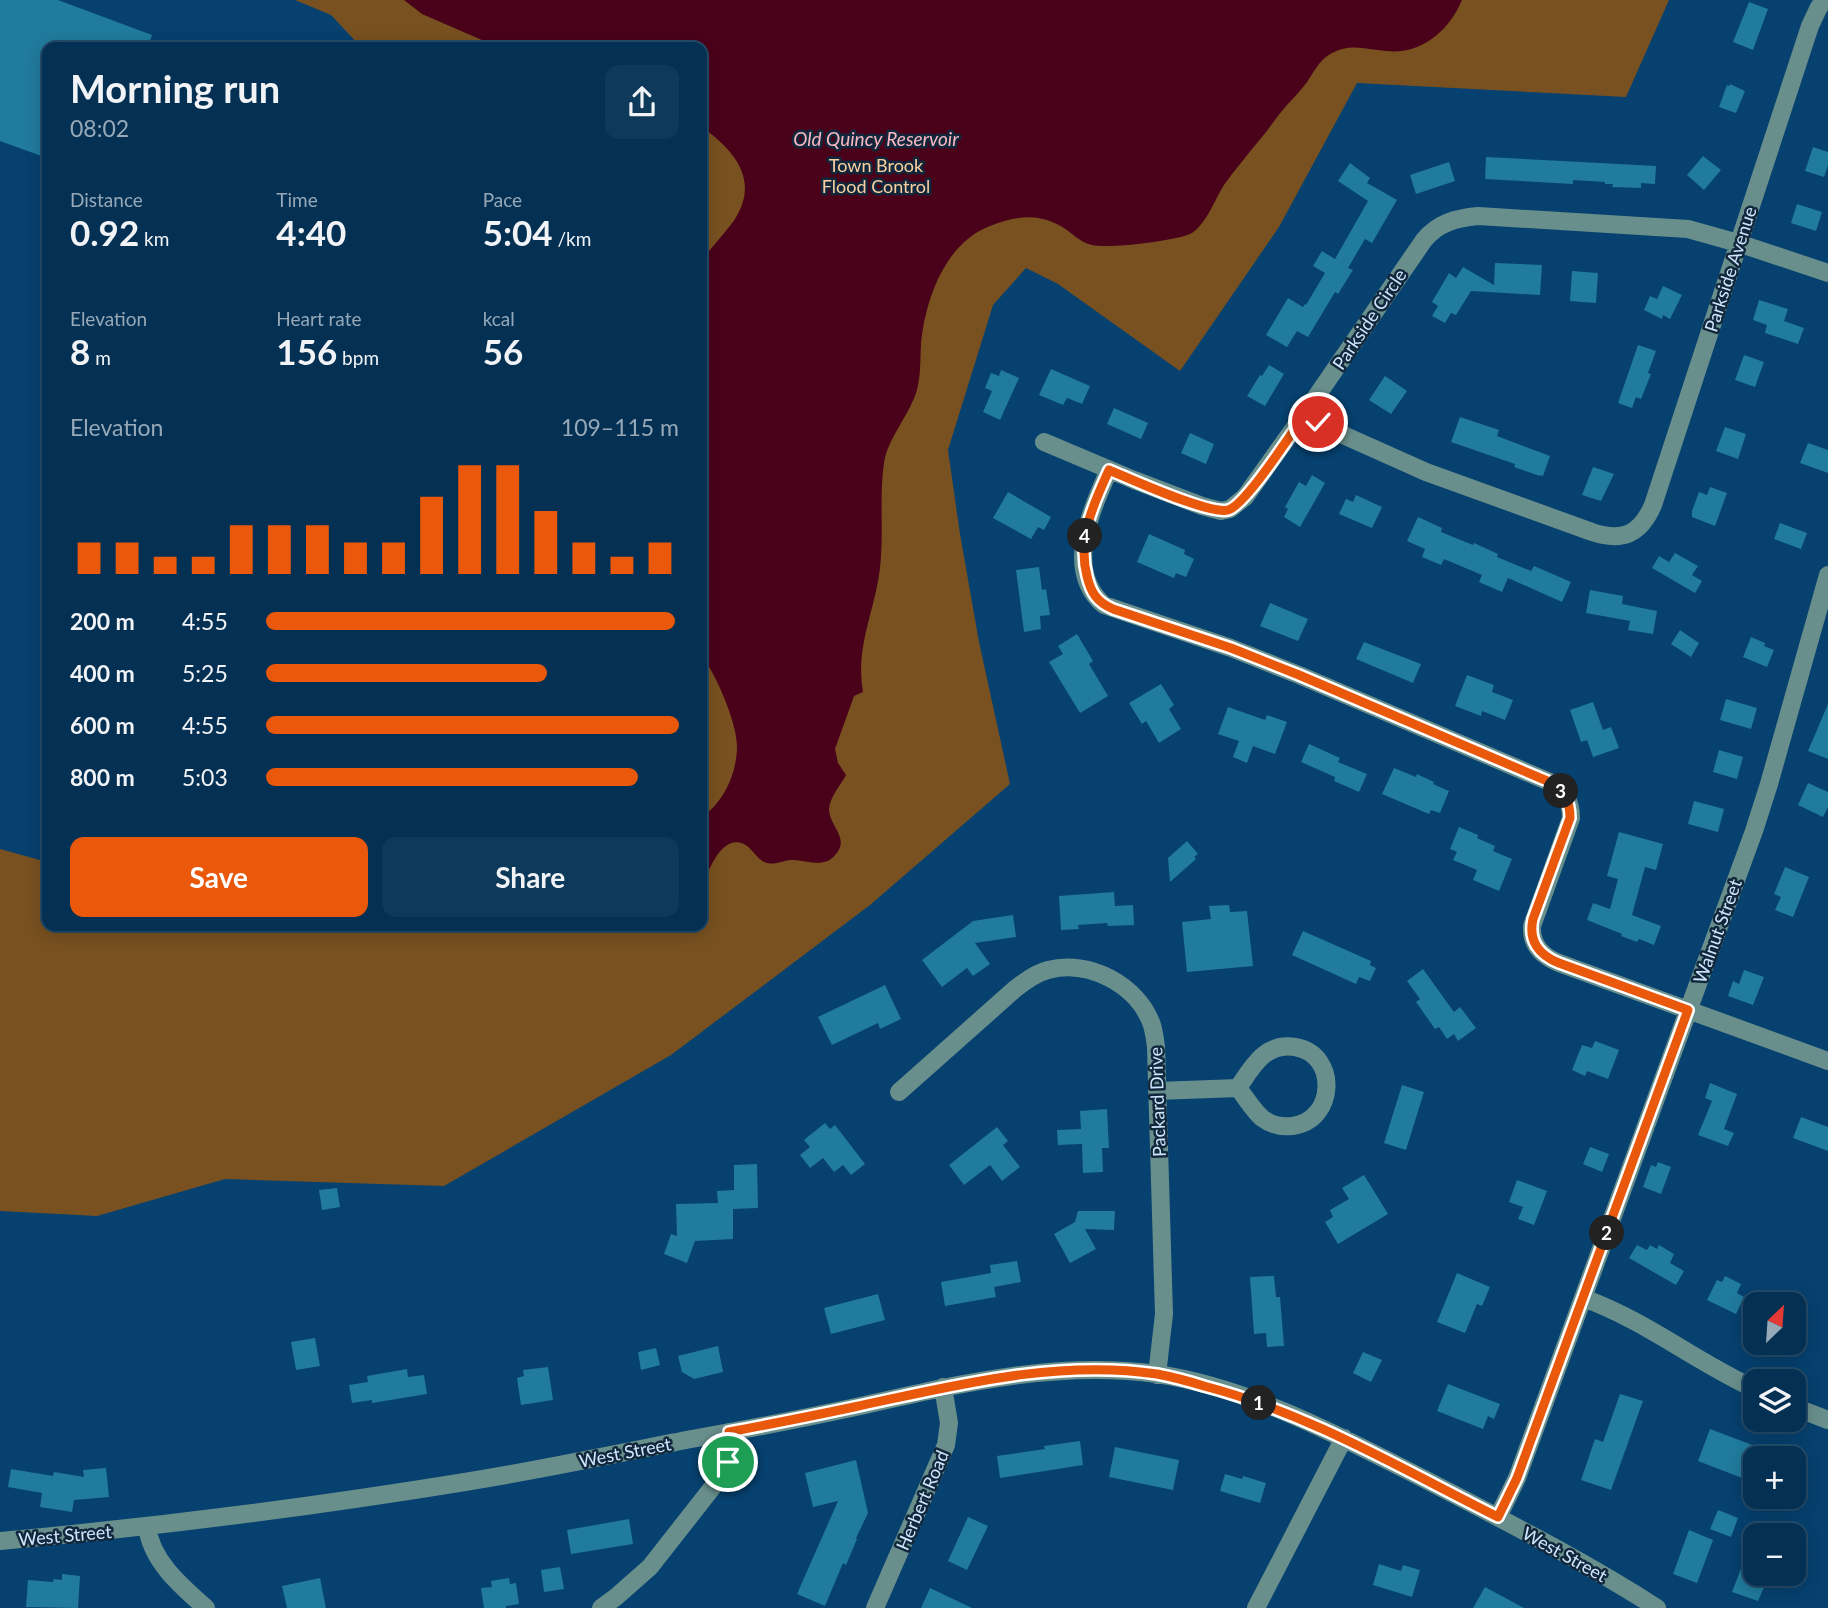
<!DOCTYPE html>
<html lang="en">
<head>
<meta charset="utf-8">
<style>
	:root { --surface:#043153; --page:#0d395a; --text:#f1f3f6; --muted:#97a9b8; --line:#254c6a; --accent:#ea580c }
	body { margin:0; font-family:Lato,sans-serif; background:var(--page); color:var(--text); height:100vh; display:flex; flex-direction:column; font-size:26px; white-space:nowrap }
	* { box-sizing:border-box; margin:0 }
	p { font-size:23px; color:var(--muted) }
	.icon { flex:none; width:38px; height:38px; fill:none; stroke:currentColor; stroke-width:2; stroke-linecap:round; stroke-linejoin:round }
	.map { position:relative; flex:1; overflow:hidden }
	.details { position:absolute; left:42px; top:42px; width:665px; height:889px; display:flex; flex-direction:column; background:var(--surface); border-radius:14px; box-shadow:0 4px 18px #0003,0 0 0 2px var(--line) }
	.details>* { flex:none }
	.needle { width:46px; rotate:25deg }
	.tools { position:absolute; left:1743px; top:1292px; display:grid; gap:14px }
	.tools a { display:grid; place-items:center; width:63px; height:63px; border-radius:14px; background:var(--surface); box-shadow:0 4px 18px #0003,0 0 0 2px var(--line); font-size:35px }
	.pin { position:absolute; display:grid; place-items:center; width:60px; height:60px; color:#fff; margin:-30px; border:4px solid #fff; border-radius:50%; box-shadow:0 2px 7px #0007 }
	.km { position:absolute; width:35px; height:35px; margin:-18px; border-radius:50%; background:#222; color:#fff; font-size:19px; line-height:35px; text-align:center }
	.round { display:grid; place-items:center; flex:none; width:74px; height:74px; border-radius:14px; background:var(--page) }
	.head { display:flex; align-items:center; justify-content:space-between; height:119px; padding:0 28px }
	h1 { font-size:38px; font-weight:700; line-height:52px }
	.metrics { display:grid; grid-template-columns:repeat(3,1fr); gap:10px; height:119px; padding:7px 28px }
	.metrics div { display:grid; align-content:center }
	.metrics b { font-size:35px; font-weight:700 }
	.metrics small { font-size:19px; font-weight:400 }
	.metrics p { font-size:19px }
	.chart { height:196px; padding:14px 28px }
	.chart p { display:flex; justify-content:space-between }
	.chart svg { width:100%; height:126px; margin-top:7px; stroke:var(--accent); stroke-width:6 }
	.action { display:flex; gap:14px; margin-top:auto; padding:14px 28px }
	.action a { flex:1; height:80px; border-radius:14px; background:var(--accent); color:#fff; font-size:28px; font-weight:700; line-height:80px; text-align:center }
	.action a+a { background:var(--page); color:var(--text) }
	ul { padding:0 28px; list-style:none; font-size:23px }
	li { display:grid; grid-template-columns:112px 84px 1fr; align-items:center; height:52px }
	li i { height:18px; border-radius:9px; background:var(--accent) }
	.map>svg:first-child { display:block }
</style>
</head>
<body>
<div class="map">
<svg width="1828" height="1608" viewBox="0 0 1828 1608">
	<rect width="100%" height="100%" fill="#06416f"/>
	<path fill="#795120" d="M295,0H1669L1626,97L1357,83L1279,227L1180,371L1058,284L1026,268L993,305L948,450L960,534L979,642L1010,784L870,905L671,1055L444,1186L225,1179L97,1216L0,1211V849L47,862V926H702V47H361L331,15Z"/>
	<path fill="#49021a" d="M404,0H1462C1449,31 1421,55 1386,51C1366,49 1350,43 1332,53C1318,60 1313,75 1304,86C1297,95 1289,102 1282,111C1275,119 1269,129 1262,137C1249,153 1236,168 1224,185C1215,199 1205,227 1190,234C1174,241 1108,249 1092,245C1080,242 1073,234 1064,228C1038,212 1017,216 990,226C945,243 925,300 921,344C920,361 921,377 916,393C908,417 888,438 884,463C879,497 884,533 880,568C875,611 855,647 863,692L854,696L835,749L838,763L846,775C840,786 830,797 829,809C829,826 850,838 836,854C824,870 806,859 791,860C781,861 774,866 764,862C756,858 752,848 744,844C721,834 709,871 702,885V817C724,802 737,773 737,746C737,723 716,674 702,656V260C712,247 723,235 733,222C761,181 735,151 702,127V47H498L422,14Z"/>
	<path fill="#217b9d" d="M0,0H58L152,35L148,47H47V158L0,141Z
		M1749,2L1768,9L1753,50L1733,42Z
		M1730,84L1745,91L1736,113L1719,107L1727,85L1730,86Z
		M1813,147L1828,152V165L1824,177L1805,171Z
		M1703,156L1721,170L1704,190L1687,175Z
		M1486,157L1656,166L1655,184L1641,183V188L1612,187L1613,184H1605V182L1573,180V184L1485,179Z
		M1449,162L1455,181L1416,194L1410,175Z
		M1350,163L1370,178L1367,183L1397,200L1372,243L1365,239L1348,268L1353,270L1338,294L1335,292L1308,337L1297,331L1287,347L1266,335L1288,298L1303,307L1305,304L1306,305L1325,273L1313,266L1322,251L1335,259L1368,201L1338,181Z
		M1797,204L1822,212L1816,231L1791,223Z
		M1495,263L1542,265L1540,295L1471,291L1456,315L1451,313L1445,323L1432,316L1438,306L1432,302L1449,273L1456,278L1463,267L1494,285Z
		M1572,271L1598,273L1596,303L1570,301Z
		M1663,286L1682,295L1670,319L1663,315L1662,319L1644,310L1650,296L1657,299Z
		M1759,300L1788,309L1784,321L1804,328L1798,344L1765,333L1767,325L1753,320Z
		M1638,345L1656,351L1648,373L1651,374L1641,399L1636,397L1632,408L1618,403Z
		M1744,355L1764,362L1755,387L1735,380Z
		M1269,365L1284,374L1265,406L1247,396L1260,375L1262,376Z
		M1051,369L1090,386L1082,404L1067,398L1063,405L1039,395Z
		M1001,370L1019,378L1000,420L983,412L992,391L985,388L991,373L999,376Z
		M1385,376L1407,391L1391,414L1369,400Z
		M1114,408L1148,423L1141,439L1107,424Z
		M1460,417L1499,430L1497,436L1550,456L1543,476L1540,475V476L1514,467L1515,464L1451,442Z
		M1725,427L1746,434L1738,459L1716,451Z
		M1190,433L1214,444L1206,464L1181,453Z
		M1808,443L1828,450V473L1800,463Z
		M1593,467L1614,474L1601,501L1582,495Z
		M1312,475L1325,483L1300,527L1284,517L1288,509L1285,507L1299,482L1306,486Z
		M1710,487L1727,493L1715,526L1692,517V511L1699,492L1707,495Z
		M1008,492L1051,517L1044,530L1038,527L1031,539L993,518Z
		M1356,495L1382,507L1372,528L1339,514L1346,499L1353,502Z
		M1418,517L1442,528L1441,532L1473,545L1474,543L1498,554L1497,557L1531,571L1534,566L1571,582L1562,602L1508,578L1502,592L1479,582L1482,575L1444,559L1441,565L1422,557L1425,549L1407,541Z
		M1780,523L1807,533L1801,549L1774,539Z
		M1149,534L1185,550L1184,554L1194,559L1186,577L1176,573L1174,578L1137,562Z
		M1675,553L1698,566L1692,575L1702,581L1695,593L1652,568L1659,556L1669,562Z
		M1039,567L1042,590L1046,589L1050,615L1040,616L1041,629L1024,632L1016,570Z
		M1590,590L1623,596L1622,604L1657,611L1653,634L1628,630L1630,621L1586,613Z
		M1270,603L1308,619L1298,641L1260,626Z
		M1680,630L1699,643L1691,657L1671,644Z
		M1077,634L1093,661L1089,664L1108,696L1080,713L1049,662L1063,654L1058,646Z
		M1751,637L1765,643L1764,646L1774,650L1767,667L1743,657Z
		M1364,642L1421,664L1413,683L1356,659Z
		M1467,675L1494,685L1492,692L1513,700L1505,720L1482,711L1481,716L1455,706Z
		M1161,684L1174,705L1169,709L1181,729L1159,743L1146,721L1142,724L1129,703Z
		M1726,699L1757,708L1751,729L1720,720Z
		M1593,702L1603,730L1611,727L1619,748L1593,757L1587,740L1581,742L1570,710Z
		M1828,704V759L1808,751Z
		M1228,707L1265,720L1267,715L1287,722L1275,754L1253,746L1247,763L1233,757L1239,741L1218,734Z
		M1309,744L1340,758L1338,762L1367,774L1359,792L1334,781L1335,777L1301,762Z
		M1719,750L1743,757L1737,779L1713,772Z
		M1394,768L1416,777L1417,774L1434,782L1433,784L1449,791L1440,813L1431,810L1429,814L1382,794Z
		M1808,783L1828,792V807L1823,817L1798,805Z
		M1694,801L1724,809L1718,832L1688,824Z
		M1459,827L1478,835L1477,838L1495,846L1493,851L1512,859L1499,891L1473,880L1477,870L1453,860L1457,852L1450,849Z
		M1619,832L1663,844L1656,870L1645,867L1632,915L1661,926L1654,945L1639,939L1637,942L1621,936L1622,934L1587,920L1593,903L1610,909L1618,879L1607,876Z
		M1187,841L1198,854L1194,857L1196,859L1170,882L1168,858Z
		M1785,867L1809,877L1793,917L1775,910L1781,897L1774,894Z
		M1114,892L1115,906L1133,905L1134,925L1108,926L1107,923L1078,925L1079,929L1061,930L1059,896Z
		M1229,905L1230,912L1247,911L1253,966L1187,972L1182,922L1211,919L1209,906Z
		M1013,915L1016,937L975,943L990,964L973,976L967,968L942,987L922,960L973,921Z
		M1303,931L1371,961L1370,965L1376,968L1370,981L1359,977L1356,984L1292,955Z
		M1423,969L1454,1012L1460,1007L1476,1028L1458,1041L1454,1034L1447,1039L1439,1027L1435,1029L1416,1002L1420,999L1407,981Z
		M1744,970L1764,977L1753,1005L1728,996L1733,981L1739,984Z
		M885,985L901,1019L880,1029L878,1023L832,1045L818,1017Z
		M1595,1041L1619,1050L1608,1079L1587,1071L1585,1076L1572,1070L1582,1045L1592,1048Z
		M1710,1083L1737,1094L1724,1129L1734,1133L1728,1146L1698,1135L1712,1101L1705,1098Z
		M1402,1085L1424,1092L1406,1150L1384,1143Z
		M1107,1109L1109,1148H1102L1103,1172L1083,1173L1082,1144L1058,1145L1057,1130L1081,1129L1080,1111Z
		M1801,1117L1828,1127V1151L1793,1138Z
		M825,1123L830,1129L835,1125L865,1164L851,1175L843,1165L834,1172L823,1158L810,1168L800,1155L810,1147L804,1140Z
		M997,1127L1008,1141L1003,1145L1020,1167L1002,1181L990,1165L964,1185L949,1165Z
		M1590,1147L1609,1154L1602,1172L1583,1164Z
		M1658,1162L1671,1167L1661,1194L1643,1187L1651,1165L1656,1167Z
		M757,1164L758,1208L733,1209V1239L695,1241L687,1263L664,1254L671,1234L677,1236L676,1204L718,1203L717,1191L734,1190V1165Z
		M1364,1175L1388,1214L1338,1244L1325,1222L1333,1217L1330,1210L1349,1199L1342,1188Z
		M1517,1180L1547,1191L1534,1225L1518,1219L1523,1207L1509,1202Z
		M337,1188L340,1207L322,1210L319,1190Z
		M1078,1211H1115L1114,1230L1085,1229L1096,1249L1070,1263L1054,1234L1075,1222Z
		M1637,1245L1647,1250L1650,1245L1657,1249L1659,1245L1674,1254L1670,1263L1684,1271L1676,1285L1629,1258Z
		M1017,1261L1021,1282L994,1287L996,1297L945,1306L941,1282L991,1273L990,1265Z
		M1457,1273L1490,1287L1482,1306L1477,1304L1465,1333L1437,1322Z
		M1274,1276L1276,1297H1280L1284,1346L1267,1347L1266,1333L1254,1334L1250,1277Z
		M1725,1276L1741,1284L1737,1293L1744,1297L1736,1314L1707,1300L1717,1280L1722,1282Z
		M878,1294L885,1320L831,1334L824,1308Z
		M315,1338L320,1366L296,1370L291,1342Z
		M718,1346L723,1372L694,1379L682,1372L678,1356Z
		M656,1348L660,1365L641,1370L638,1352Z
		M1363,1352L1382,1360L1371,1382L1353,1373Z
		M548,1367L553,1400L521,1405L517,1378L524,1376L523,1370Z
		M407,1369L408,1377L424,1375L427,1394L372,1403V1400L352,1403L349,1385L368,1382L367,1376Z
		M1448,1384L1500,1404L1494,1419L1488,1416L1483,1429L1437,1411Z
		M1620,1394L1643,1401L1611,1490L1581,1480L1595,1439L1603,1442Z
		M1710,1429L1755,1446V1483L1698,1461Z
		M1080,1441L1083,1465L1000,1478L997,1456L1045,1449L1044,1446Z
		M1115,1447L1179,1460L1173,1490L1109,1477Z
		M856,1460L868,1513L856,1538L857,1539L846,1565L843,1563L825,1606L797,1594L838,1501L813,1507L805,1473Z
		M106,1468L109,1497L74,1500L72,1512L40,1507L42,1493L8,1487L11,1469L53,1476L54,1472L84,1477L83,1470Z
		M1225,1474L1242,1479L1243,1476L1266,1483L1260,1503L1220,1491Z
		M1718,1510L1738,1518L1731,1537L1710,1529Z
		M968,1517L988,1526L967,1570L948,1561Z
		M629,1519L633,1544L571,1554L567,1530Z
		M1689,1530L1713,1540L1697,1583L1673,1574Z
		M1379,1564L1401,1571L1403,1565L1420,1570L1412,1597L1373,1585Z
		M1742,1566L1755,1571V1573L1764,1574L1761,1583L1765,1585L1758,1601L1732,1592Z
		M560,1567L564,1589L544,1592L541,1570Z
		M62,1574L80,1576L78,1608L26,1607L28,1580L53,1582L54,1579L62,1580Z
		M320,1578L326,1608H287L282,1586Z
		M509,1578L510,1584L516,1583L519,1604L506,1606V1608H484L481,1588L492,1587L491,1581Z
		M1485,1587L1524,1608H1473Z
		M930,1588L972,1608H921Z"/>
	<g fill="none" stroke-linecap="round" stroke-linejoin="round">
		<path stroke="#698f8c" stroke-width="18" d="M1305,413L1341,434L1426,472L1592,532C1622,542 1640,535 1653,505L1810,26L1819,7L1825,0
			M1044,442L1134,480L1202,506L1221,511L1230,509L1245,497L1305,413L1424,240C1438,223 1456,218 1478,216L1688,229L1738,243L1828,273
			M1109,470C1092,509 1063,570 1104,605L1231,648L1299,675L1552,783C1565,792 1571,802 1571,818L1532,926C1531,945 1542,956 1559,963L1828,1061
			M1157,1091L1238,1088C1246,1098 1253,1110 1262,1118C1271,1125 1281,1127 1292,1126C1336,1121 1339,1054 1295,1047C1265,1042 1252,1067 1238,1088
			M899,1092L1015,989C1025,981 1036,973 1048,970C1089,959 1138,985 1152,1025C1154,1032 1155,1039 1156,1047L1164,1314L1157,1375
			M1583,1298C1645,1320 1696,1362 1755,1389
			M1794,1407L1828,1420
			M1498,1517L1517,1478L1754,831L1769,784L1828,575
			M147,1526C151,1561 181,1586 206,1608
			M0,1541C155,1527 311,1507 465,1482C539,1470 612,1455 686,1440C743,1430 800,1419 856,1407C954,1385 1055,1360 1157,1374C1252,1388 1345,1439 1430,1482C1507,1522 1584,1561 1657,1608
			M601,1608L616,1597L650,1567L719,1479L728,1462L729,1432
			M875,1608L946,1445L949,1423L943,1387
			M1256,1608L1344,1438"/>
	</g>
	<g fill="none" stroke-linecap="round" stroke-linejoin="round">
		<defs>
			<path id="route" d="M728,1462L729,1432C771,1424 812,1416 854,1407C953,1386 1055,1359 1157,1374C1173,1377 1188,1381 1204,1386C1308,1413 1402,1469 1498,1517L1517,1478L1688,1010L1559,963C1539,955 1528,941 1533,919L1570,818C1570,802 1565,792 1552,783L1299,675L1231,648L1113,609C1097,602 1091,593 1087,576C1077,538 1094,503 1109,470C1131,479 1209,515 1228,510C1246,505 1292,432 1306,413L1318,422"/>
		</defs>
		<use href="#route" stroke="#fff" stroke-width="14"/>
		<use href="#route" stroke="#ea580c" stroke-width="9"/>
	</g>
	<g text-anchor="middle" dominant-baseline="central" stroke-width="5" stroke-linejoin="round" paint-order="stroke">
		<g font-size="18" fill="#fbcf9f" stroke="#11283c">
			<text x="876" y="165">Town Brook<tspan x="876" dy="21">Flood Control</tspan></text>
		</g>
		<g font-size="18" fill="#d0e6fc" stroke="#11283c">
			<text transform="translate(1730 269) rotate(-72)">Parkside Avenue</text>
			<text transform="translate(1369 319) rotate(-56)">Parkside Circle</text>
			<text transform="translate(1717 931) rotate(-70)">Walnut Street</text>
			<text transform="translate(1157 1102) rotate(-92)">Packard Drive</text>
			<text transform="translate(625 1452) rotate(-11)">West Street</text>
			<text transform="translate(922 1500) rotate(-67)">Herbert Road</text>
			<text transform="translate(65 1535) rotate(-5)">West Street</text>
			<text transform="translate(1565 1554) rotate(29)">West Street</text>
		</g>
		<g font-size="19" font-style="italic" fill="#fbb7c2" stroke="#11283c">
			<text x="876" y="138">Old Quincy Reservoir</text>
		</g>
	</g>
</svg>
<div class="tools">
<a><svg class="needle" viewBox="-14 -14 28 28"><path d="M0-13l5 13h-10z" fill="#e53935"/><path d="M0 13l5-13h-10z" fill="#97a9b8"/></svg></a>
<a><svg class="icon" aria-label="layers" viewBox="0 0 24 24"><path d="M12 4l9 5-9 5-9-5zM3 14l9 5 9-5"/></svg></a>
<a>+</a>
<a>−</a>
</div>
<div class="pin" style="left:728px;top:1462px;background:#1e9e55"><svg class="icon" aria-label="arrive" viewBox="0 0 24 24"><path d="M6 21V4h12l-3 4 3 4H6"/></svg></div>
<div class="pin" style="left:1318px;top:422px;background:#d93025"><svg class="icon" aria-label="check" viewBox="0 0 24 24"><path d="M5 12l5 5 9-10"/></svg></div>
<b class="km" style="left:1259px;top:1403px">1</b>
<b class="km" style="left:1607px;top:1233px">2</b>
<b class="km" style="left:1561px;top:791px">3</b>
<b class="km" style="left:1085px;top:536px">4</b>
<section class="details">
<div class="head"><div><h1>Morning run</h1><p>08:02</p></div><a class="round"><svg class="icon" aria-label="share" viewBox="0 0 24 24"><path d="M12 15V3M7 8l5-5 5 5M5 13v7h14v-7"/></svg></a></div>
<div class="metrics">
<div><p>Distance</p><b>0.92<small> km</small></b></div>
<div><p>Time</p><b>4:40</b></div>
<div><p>Pace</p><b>5:04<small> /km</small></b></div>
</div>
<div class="metrics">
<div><p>Elevation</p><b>8<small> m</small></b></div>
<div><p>Heart rate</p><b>156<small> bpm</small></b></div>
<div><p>kcal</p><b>56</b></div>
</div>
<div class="chart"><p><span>Elevation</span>109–115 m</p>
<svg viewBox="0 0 160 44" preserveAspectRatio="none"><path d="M5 44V33M15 44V33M25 44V38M35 44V38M45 44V27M55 44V27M65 44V27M75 44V33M85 44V33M95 44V17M105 44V6M115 44V6M125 44V22M135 44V33M145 44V38M155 44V33"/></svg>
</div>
<ul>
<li><b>200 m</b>4:55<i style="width:99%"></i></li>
<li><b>400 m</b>5:25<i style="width:68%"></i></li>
<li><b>600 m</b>4:55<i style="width:100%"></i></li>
<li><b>800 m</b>5:03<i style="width:90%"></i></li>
</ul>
<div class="action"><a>Save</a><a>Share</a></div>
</section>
</div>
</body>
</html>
